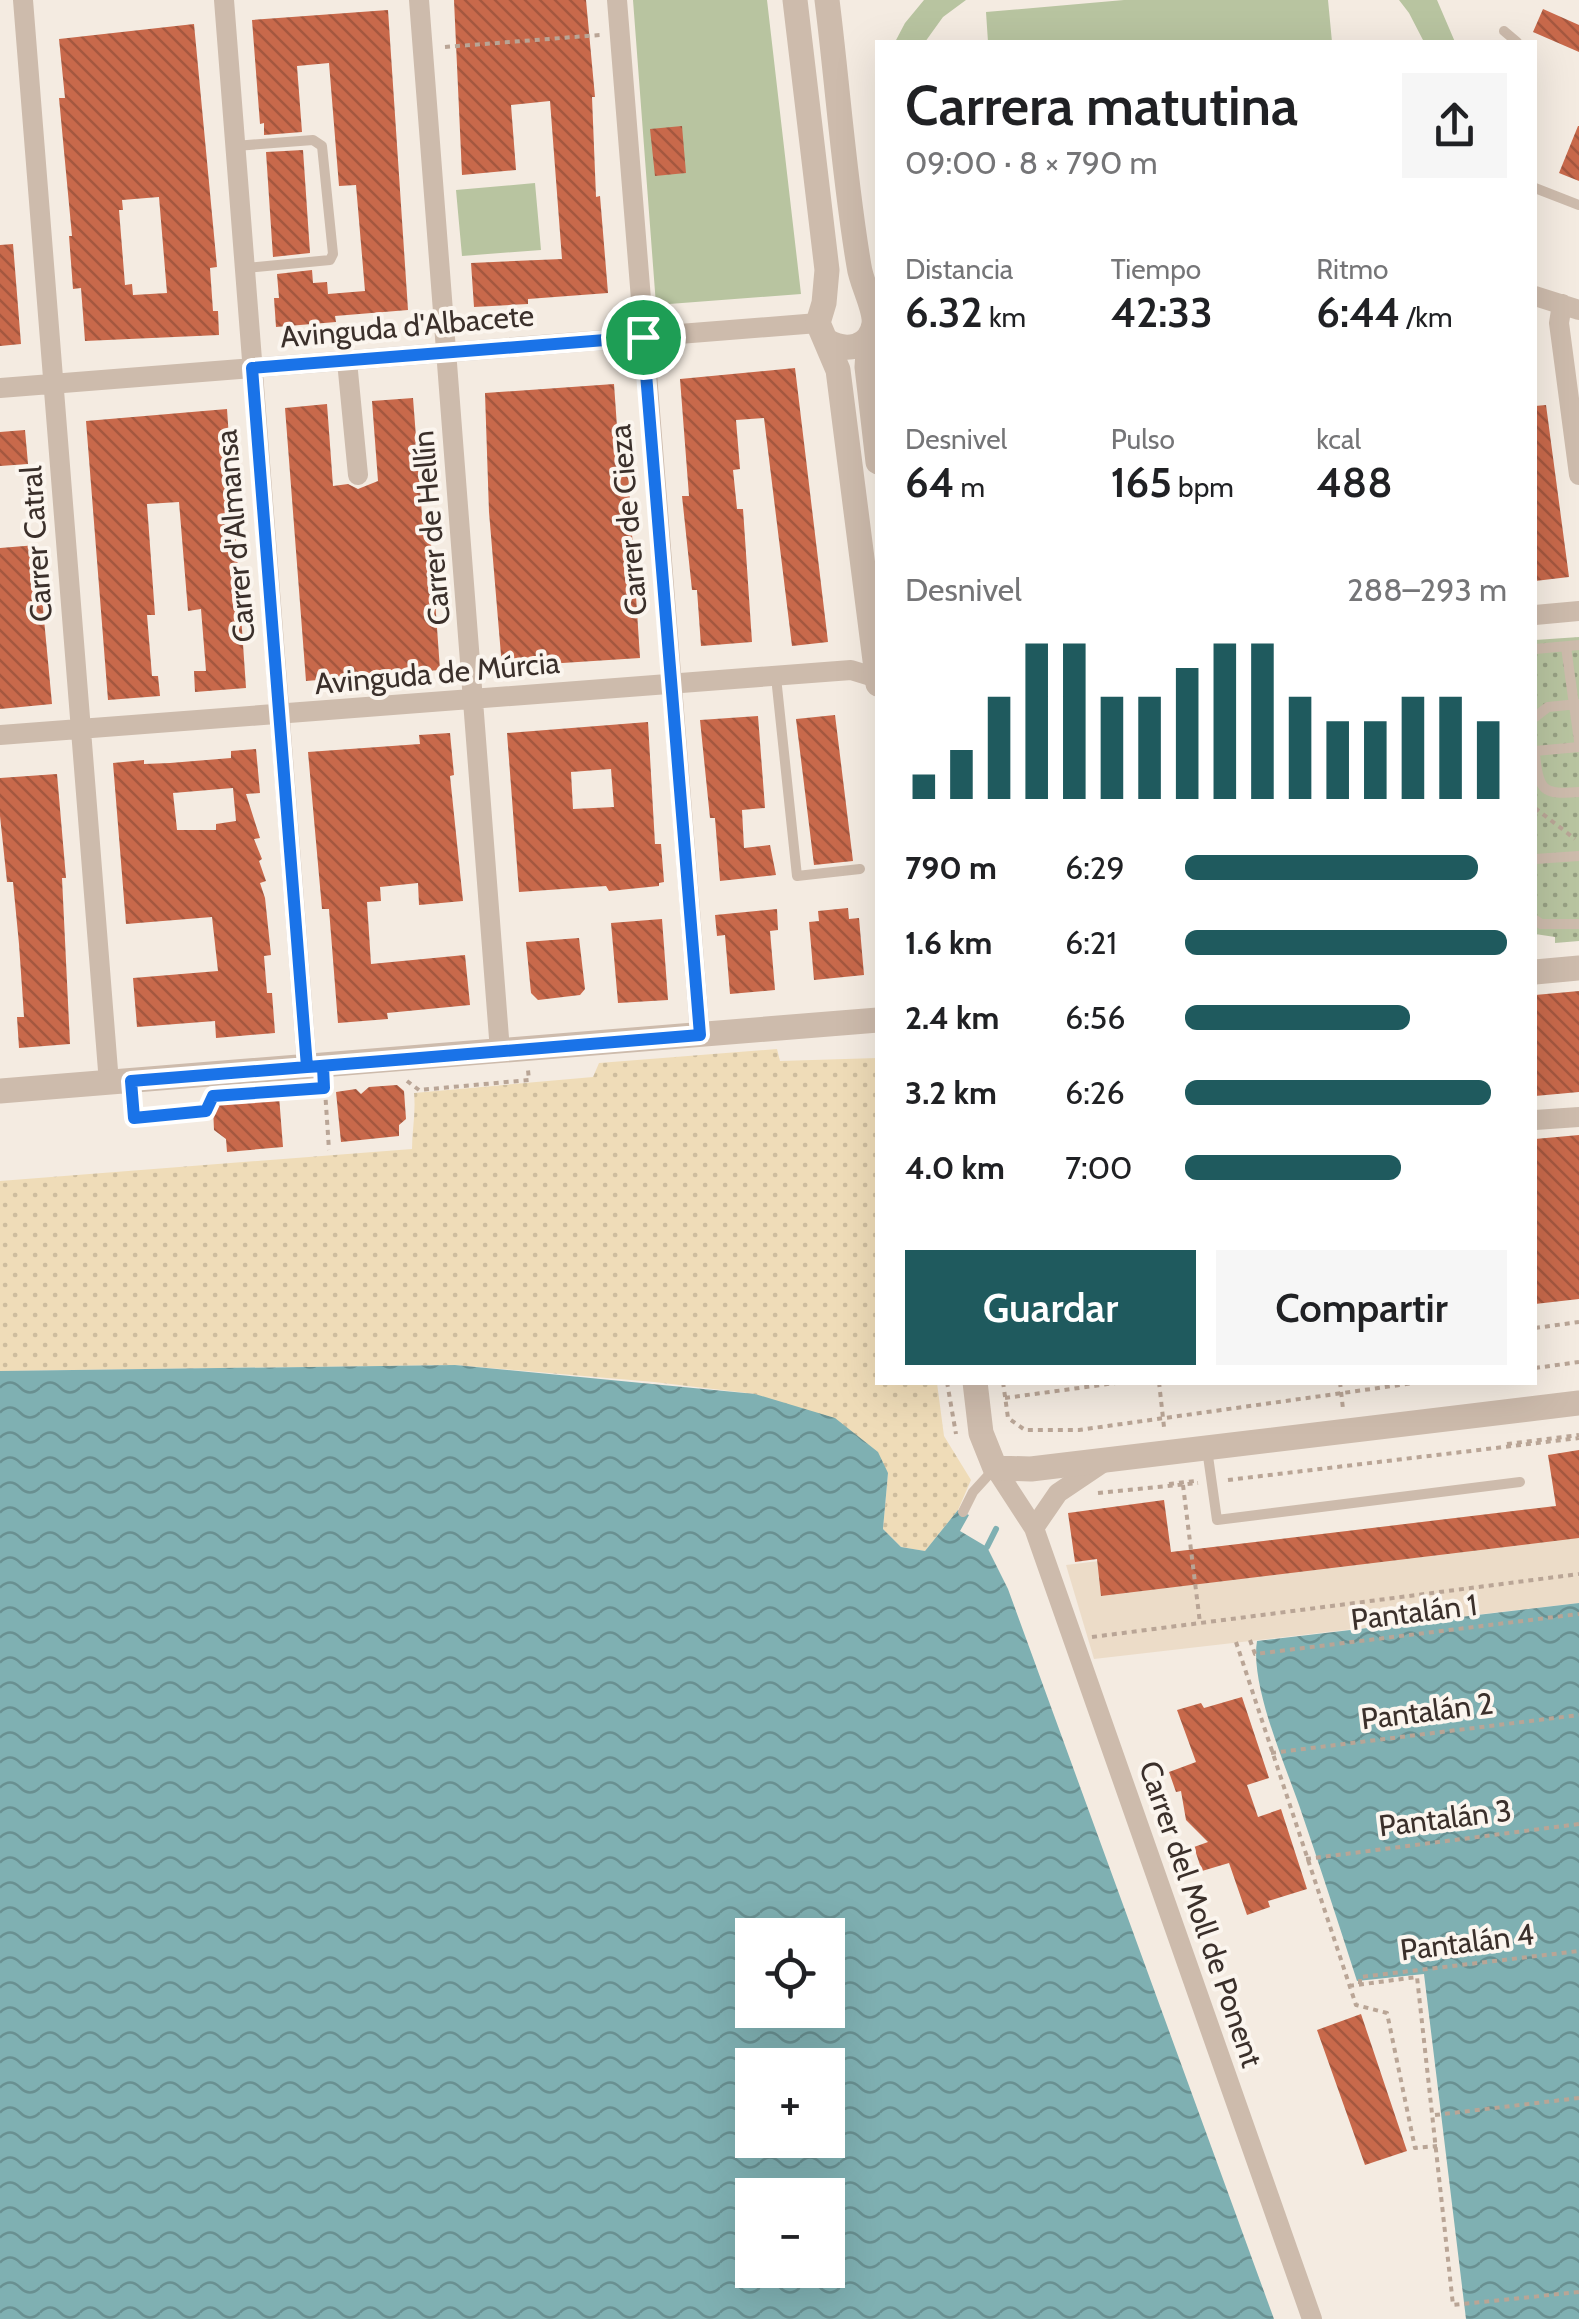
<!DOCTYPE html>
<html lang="es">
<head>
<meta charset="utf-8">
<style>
	:root { --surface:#fff; --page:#f6f6f6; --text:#202124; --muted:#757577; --accent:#1f5a5e }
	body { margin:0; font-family:Cabin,sans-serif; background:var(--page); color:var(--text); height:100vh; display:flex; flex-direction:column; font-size:38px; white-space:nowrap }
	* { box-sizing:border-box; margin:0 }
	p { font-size:32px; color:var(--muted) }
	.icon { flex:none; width:55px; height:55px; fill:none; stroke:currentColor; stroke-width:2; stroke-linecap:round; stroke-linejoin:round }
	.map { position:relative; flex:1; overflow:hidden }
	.side { position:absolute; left:875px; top:40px; width:662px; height:1345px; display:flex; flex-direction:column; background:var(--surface); border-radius:0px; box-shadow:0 10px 40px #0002 }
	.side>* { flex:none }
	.buttons { position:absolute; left:735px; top:1918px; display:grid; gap:20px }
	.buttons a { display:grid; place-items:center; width:110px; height:110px; border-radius:0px; background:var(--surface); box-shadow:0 10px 40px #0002; font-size:50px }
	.pin { position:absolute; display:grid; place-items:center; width:85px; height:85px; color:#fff; margin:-42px; border:5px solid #fff; border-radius:50%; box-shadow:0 2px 10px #0007 }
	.round { display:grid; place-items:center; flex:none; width:105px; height:105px; border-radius:0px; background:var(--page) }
	.headline { display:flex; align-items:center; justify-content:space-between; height:170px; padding:0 30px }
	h1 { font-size:55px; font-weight:600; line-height:75px }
	.stats { display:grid; grid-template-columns:repeat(3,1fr); gap:15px; height:170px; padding:10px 30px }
	.stats div { display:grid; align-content:center }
	.stats b { font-size:42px; font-weight:600 }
	.stats small { font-size:28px; font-weight:400 }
	.stats p { font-size:28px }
	.chart { height:280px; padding:20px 30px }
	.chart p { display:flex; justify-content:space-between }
	.chart svg { width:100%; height:180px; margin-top:10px; stroke:var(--accent); stroke-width:6 }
	.action { display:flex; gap:20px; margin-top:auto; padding:20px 30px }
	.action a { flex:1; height:115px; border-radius:0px; background:var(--accent); color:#fff; font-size:40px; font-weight:600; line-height:115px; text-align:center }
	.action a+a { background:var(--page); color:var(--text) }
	ul { padding:0 30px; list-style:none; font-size:32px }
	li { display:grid; grid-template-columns:160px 120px 1fr; align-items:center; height:75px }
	li i { height:25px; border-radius:12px; background:var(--accent) }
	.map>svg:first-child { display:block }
</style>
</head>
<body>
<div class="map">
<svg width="1579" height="2319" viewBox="0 0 1579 2319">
	<defs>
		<pattern id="sand-dots" width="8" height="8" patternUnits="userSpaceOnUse" patternTransform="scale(2.5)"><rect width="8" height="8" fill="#efdcb8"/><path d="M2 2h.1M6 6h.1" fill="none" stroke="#cebd9e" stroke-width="1.8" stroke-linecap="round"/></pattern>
		<pattern id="park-dots" width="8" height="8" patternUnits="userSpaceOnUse" patternTransform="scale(2.5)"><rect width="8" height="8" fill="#b8c4a0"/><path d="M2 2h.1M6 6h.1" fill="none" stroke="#97a083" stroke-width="1.8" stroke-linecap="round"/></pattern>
		<pattern id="water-waves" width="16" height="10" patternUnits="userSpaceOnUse" patternTransform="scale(2.5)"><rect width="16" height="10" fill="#7fb0b2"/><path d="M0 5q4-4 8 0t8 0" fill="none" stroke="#699091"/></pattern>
		<pattern id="building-back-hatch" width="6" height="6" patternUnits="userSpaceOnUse" patternTransform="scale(2.5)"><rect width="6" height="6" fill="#c8694b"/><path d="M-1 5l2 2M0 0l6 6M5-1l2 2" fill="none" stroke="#a4573f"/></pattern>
	</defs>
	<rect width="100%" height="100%" fill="#f4ebe1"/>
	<path fill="#b8c4a0" d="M633,0H767L801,294L656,305Z
		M924,0H966L943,17L925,42H895L905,23Z
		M1124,0H1328L1332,42H988L986,12Z
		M1399,0H1437L1455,42H1424L1409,13Z
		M535,183L541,250L462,256L456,190Z"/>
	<path fill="url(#sand-dots)" d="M777,1049L780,1061L877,1058L878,1382L937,1383L944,1436L971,1480L958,1510L925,1551L901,1547L883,1529L888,1474L755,1394L654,1382L455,1365L0,1371V1181L412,1149C412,1130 416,1113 414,1093L593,1077L599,1063Z"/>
	<path fill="url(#park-dots)" d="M1579,637V941L1555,943V937L1535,934V640Z"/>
	<path fill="#ecdcc8" d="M1579,1503V1603L1094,1659L1066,1565Z"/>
	<path fill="url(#water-waves)" fill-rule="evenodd" d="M455,1365L755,1394L835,1418L878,1452L888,1473L883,1529L901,1547L925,1551L958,1510L969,1515L960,1531L987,1547L1008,1589L1274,2319H0V1371ZM752,1935H828V2010H752ZM752,2065H828V2140H752ZM752,2195H828V2270H752Z
		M1579,1603V2319H1466L1424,1974L1357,1981C1338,1922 1319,1863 1299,1805C1284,1762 1250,1684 1257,1641Z"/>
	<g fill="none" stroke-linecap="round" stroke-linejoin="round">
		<path stroke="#7fb0b2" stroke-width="6" d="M987,1547L996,1529"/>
	</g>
	<path fill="url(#building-back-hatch)" fill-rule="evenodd" d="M454,0H586L595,97H592L596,197L600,196L608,293L528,299V304L474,307L471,263L562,259L550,101L511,105L516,170L462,175Z
		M1543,9L1579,25V52L1533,32Z
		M388,10L408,310L335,316L336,322L276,327L274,298H279L277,274L312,270L313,283L327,282L328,294L365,291L356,185L339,186L329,63L297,66L302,132L264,135V123L260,124L252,20Z
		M194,24L217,267L210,268L213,311H218L219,335L85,341L81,288L73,289L69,236H72L59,98H65L59,39ZM159,197L167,293L133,295L132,284L125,285L119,210H123L122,200Z
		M682,126L686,173L655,176L650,129Z
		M1578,126H1579V181L1559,173Z
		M303,150L310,253L273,257L266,152Z
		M13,244L21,344L0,346V245Z
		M795,368L828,642L792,646L764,418L736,420L740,469L733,470L737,509H743L752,642L701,646L697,590H692L682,496H689L680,379Z
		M614,384L618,441L626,440L640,658L502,667L489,512L485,393Z
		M413,398L422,515H429L440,670L306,681L285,408L327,404L333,486L348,484L358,489L378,481L372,401Z
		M1546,405L1569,577L1535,581V406Z
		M227,409L246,688L195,692L194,671H206L201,609L188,611L179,502L147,504L155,615H147L152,676H158L160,696L108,700L86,421Z
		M25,430L28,464L0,466V432Z
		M37,545L52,704L0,709V548Z
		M835,715L853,861L814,865L796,719Z
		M758,716L765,808L742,810L744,848L770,845L776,875L720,881L715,818H710L700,720Z
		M648,722L655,844H661L664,882L659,883V886L609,891L606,886L519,892L507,733ZM611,769L614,807L573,809L571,772Z
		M450,733L454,775L450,776L463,901L419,905L418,883L380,887L381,901L367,902L371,964L465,955L470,1005L387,1013L388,1019L338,1023L329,909H322L308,752L420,744L419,735Z
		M256,749L260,793L246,794L260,838L254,839L262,859L259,861L266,881L260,883L265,898L271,955L264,956L267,993H272L275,1033L216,1038L215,1021L137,1027L133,978L218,971L212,917L126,924L113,763L144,760V764L170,763L231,758V751ZM233,788L236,821L216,824V830H177L173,793Z
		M57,774L66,878H62L70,1044L19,1048L17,1017H24L19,944L13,882H7L0,816V778Z
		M848,908L849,919L859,918L864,975L814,980L809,922L819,921L818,911Z
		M777,909L778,930L770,931L775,990L730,994L725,935L717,936L715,915Z
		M662,919L668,1000L618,1003L611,923Z
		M579,938L585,989L580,995L538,1000L531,993L526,942Z
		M1579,991V1092L1535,1096V995Z
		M397,1085L404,1091L406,1119L399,1125V1136L341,1142L336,1092L356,1089L361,1094L369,1087Z
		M279,1096L283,1147L227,1152L226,1139L214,1130L213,1108L221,1100Z
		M1579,1135V1299L1535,1304V1139Z
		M1579,1450V1538L1101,1596L1097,1559L1075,1562L1068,1513L1164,1500L1171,1552L1556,1506L1548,1455Z
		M1242,1697L1269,1778L1247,1785L1258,1817L1281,1809L1307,1889L1268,1901L1270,1907L1247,1915L1229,1863L1202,1871L1194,1847L1208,1842L1186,1820L1181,1791L1176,1792L1169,1772L1196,1762L1177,1710L1201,1703L1204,1708Z
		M1361,2014L1407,2151L1365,2165L1317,2030Z"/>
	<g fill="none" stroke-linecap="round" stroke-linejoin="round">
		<path stroke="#b9a596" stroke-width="4" stroke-dasharray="5 5" stroke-linecap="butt" d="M445,47L600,35
			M1535,808L1575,839
			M407,1081L419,1090L529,1080L528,1070
			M325,1090L329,1150
			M133,1105L135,1117L206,1111L213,1096
			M1535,1328L1579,1322
			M1535,1368L1579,1362
			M947,1382L956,1434
			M1003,1382L1008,1418L1025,1430H1079L1421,1382
			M1159,1382L1164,1427
			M1340,1382L1343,1409
			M1005,1398L1123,1382
			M1507,1444L1579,1435
			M1228,1480L1579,1438
			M1169,1484L1195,1481
			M1183,1485L1200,1623
			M1098,1493L1198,1483
			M1092,1637L1579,1574
			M1250,1640L1255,1654L1579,1614
			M1236,1642L1356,2005L1387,2013L1415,2148L1437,2146
			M1271,1753L1579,1715
			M1306,1859L1579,1824
			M1360,1984V1977L1579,1951
			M1349,1986L1417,1977L1453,2305L1579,2292
			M1435,2115L1579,2098"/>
		<path stroke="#cdbbac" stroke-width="10" d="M1504,31L1517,42
			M235,146L313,140L322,146L333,254L330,260L245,268
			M1535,188L1579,205
			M1566,647L1579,741
			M1535,649L1579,645
			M776,677L797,876L860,869
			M1535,717L1548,707L1578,704
			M1535,751L1579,747
			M1535,755C1539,791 1543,795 1579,792
			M1535,859L1579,856
			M1535,920L1541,924H1579
			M1207,1449L1217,1520L1520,1482
			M963,1512L973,1492L994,1469"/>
		<path stroke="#cdbbac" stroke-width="20" d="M23,0L109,1083
			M224,0L307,1067
			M419,0L500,1051
			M617,0L700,1035
			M1535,296L1579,310
			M1562,304L1559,323L1579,475
			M347,361L358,475
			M0,388L818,323
			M1535,615L1579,611
			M0,735L851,670L877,678
			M1535,1120L1579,1117
			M995,1468L1034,1528L1312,2319
			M1034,1528L1058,1493L1104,1462"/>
		<path stroke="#cdbbac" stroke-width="25" d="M795,0L827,270L824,303L818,323L838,370L878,684
			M869,337L867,367L878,462
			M827,341C845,352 870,349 874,324C876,309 861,283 859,266C844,178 838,88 827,0
			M1535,972L1579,968
			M0,1091L878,1020
			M975,1382L981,1433L995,1468L1031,1469L1579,1403"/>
	</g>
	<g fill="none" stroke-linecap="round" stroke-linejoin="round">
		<defs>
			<path id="route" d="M643,337L252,368L307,1067L323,1066L324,1088L213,1096L206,1111L134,1118L131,1081C321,1066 510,1051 700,1035L643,337"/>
		</defs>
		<use href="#route" stroke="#fff" stroke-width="20"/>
		<use href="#route" stroke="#1a73e8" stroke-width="12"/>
	</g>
	<g text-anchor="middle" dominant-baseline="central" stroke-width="8" stroke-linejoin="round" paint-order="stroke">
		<g font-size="30" fill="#3b302b" stroke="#fbf5ee">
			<text transform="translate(407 326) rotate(-5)">Avinguda d'Albacete</text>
			<text transform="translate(628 520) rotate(-95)">Carrer de Cieza</text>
			<text transform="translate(431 528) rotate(-95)">Carrer de Hellín</text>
			<text transform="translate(235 536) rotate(-95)">Carrer d'Almansa</text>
			<text transform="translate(36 544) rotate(-94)">Carrer Catral</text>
			<text transform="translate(437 673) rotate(-5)">Avinguda de Múrcia</text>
			<text transform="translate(1414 1612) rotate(-7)">Pantalán 1</text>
			<text transform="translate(1427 1711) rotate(-7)">Pantalán 2</text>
			<text transform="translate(1445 1818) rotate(-7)">Pantalán 3</text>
			<text transform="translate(1201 1914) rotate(71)">Carrer del Moll de Ponent</text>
			<text transform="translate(1467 1942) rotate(-7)">Pantalán 4</text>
		</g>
	</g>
</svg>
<div class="buttons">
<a><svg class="icon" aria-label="locate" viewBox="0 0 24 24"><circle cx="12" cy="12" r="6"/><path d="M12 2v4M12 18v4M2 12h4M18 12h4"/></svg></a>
<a>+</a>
<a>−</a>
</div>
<div class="pin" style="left:643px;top:337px;background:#1e9e55"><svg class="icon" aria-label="arrive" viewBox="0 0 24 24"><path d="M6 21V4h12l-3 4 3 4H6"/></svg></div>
<section class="side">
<div class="headline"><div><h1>Carrera matutina</h1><p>09:00 · 8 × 790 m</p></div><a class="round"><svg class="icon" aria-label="share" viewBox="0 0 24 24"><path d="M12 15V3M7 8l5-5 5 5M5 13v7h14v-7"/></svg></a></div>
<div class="stats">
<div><p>Distancia</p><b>6.32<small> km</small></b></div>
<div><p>Tiempo</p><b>42:33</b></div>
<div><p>Ritmo</p><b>6:44<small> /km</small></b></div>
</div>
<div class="stats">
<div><p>Desnivel</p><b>64<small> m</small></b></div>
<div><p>Pulso</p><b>165<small> bpm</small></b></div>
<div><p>kcal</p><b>488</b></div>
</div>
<div class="chart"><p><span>Desnivel</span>288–293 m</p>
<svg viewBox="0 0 160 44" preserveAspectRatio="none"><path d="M5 44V38M15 44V32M25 44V19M35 44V6M45 44V6M55 44V19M65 44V19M75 44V12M85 44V6M95 44V6M105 44V19M115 44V25M125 44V25M135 44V19M145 44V19M155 44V25"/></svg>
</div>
<ul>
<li><b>790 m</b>6:29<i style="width:91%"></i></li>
<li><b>1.6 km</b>6:21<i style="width:100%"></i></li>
<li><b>2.4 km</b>6:56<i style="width:70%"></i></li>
<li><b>3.2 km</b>6:26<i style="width:95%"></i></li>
<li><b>4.0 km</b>7:00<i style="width:67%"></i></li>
</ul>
<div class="action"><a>Guardar</a><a>Compartir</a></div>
</section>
</div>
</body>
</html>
